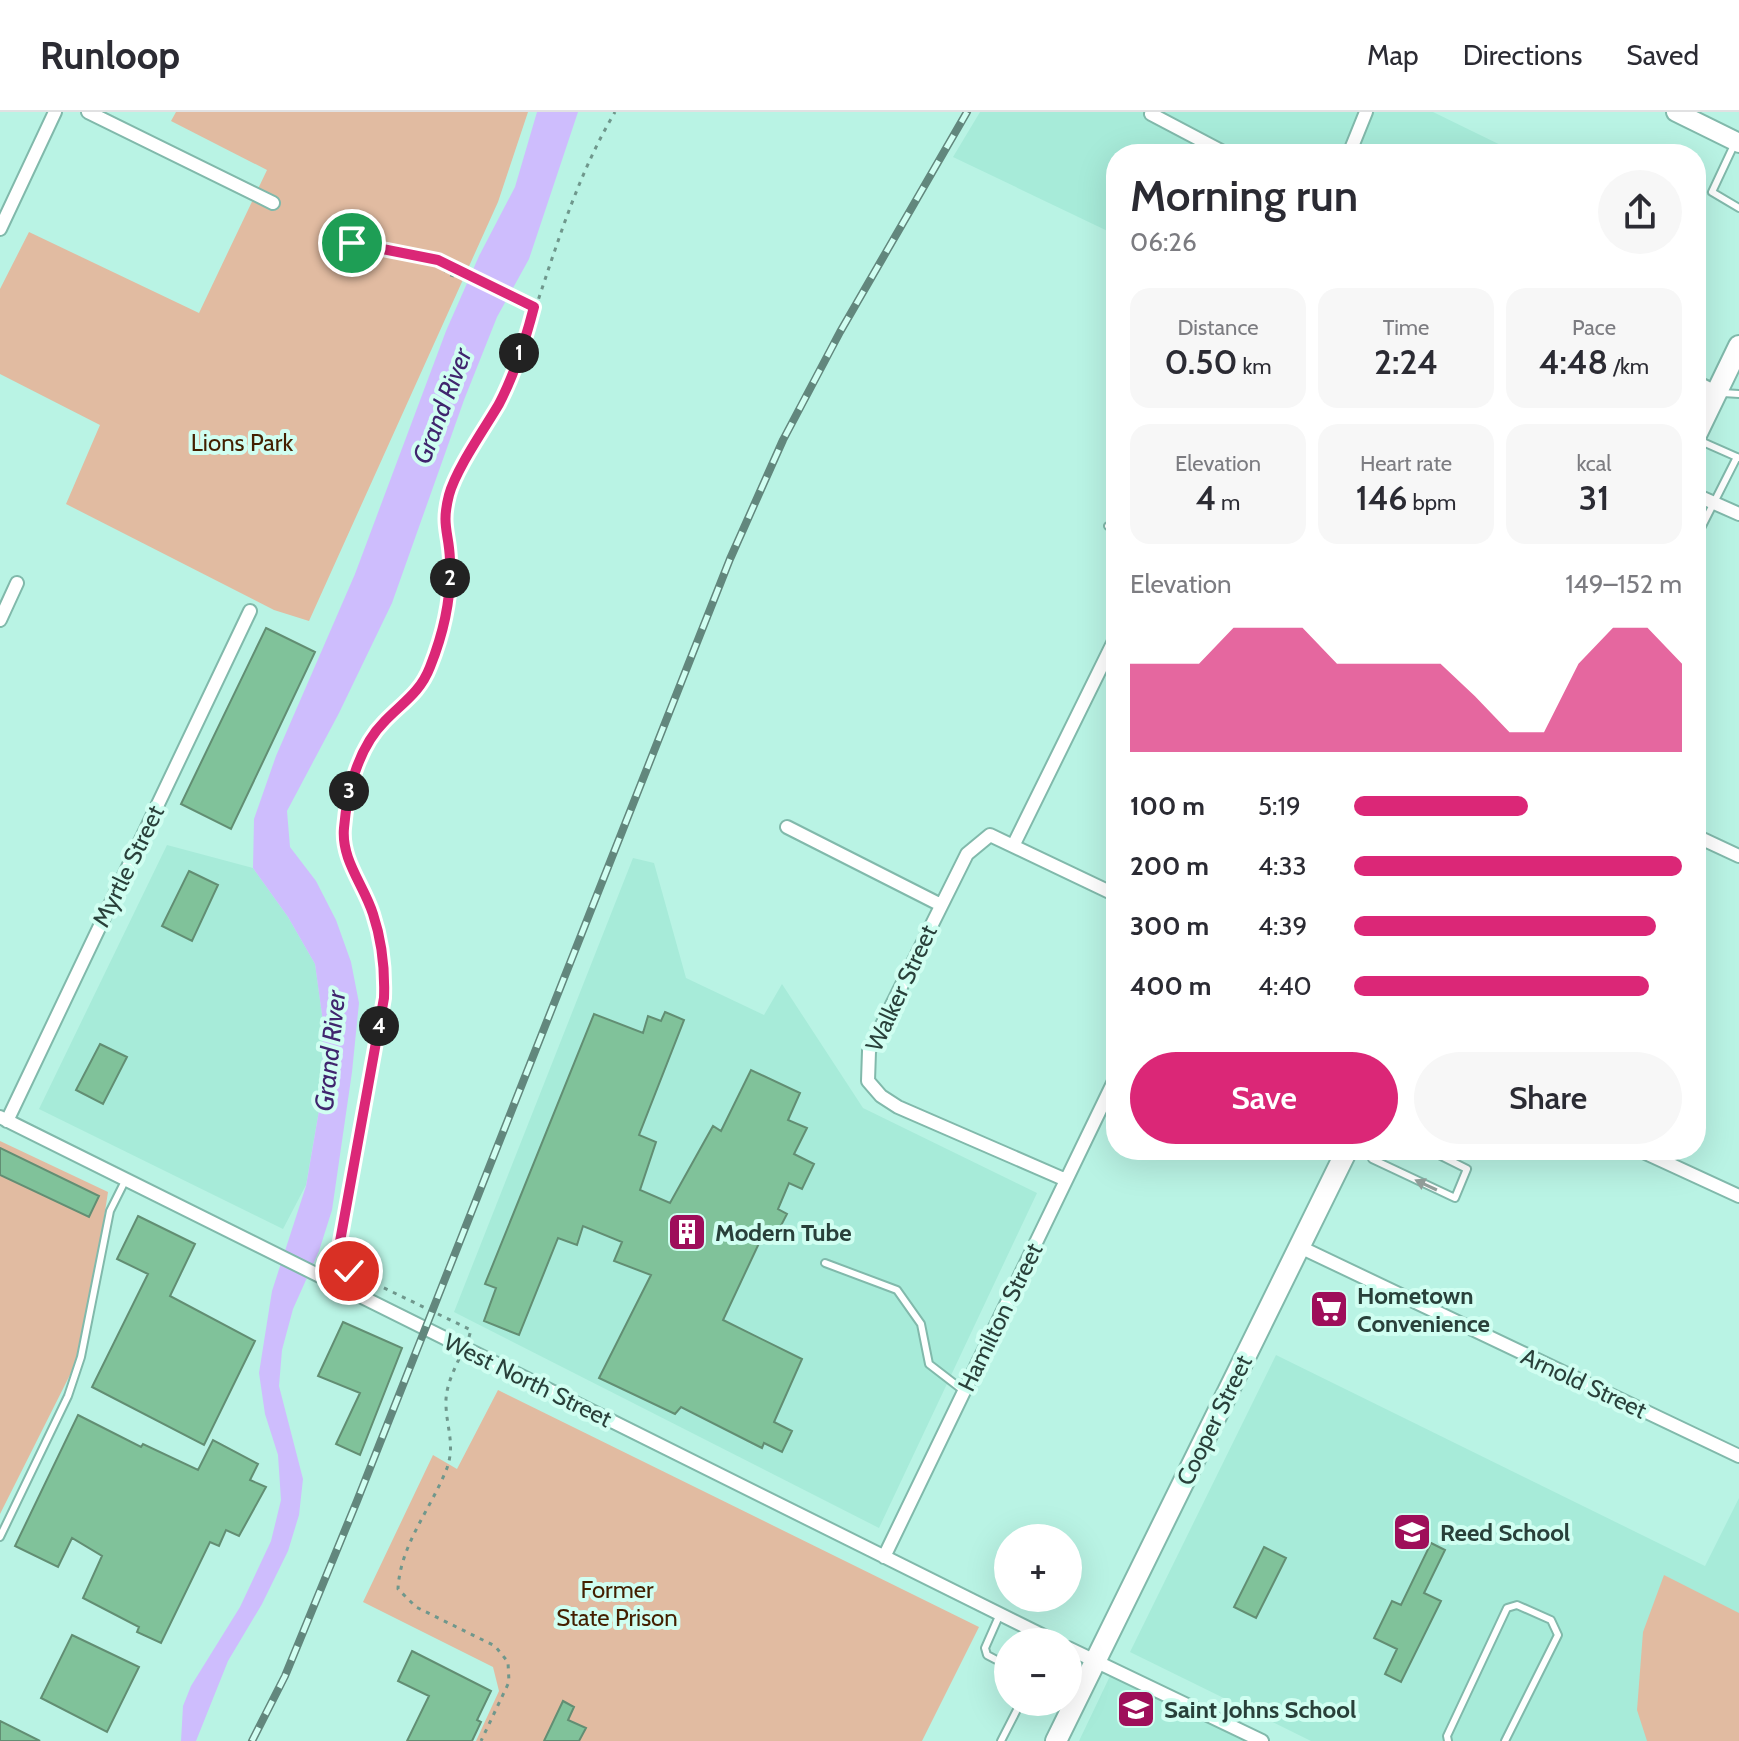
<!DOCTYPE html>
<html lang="en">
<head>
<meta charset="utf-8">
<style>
	:root { --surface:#fff; --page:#f7f7f7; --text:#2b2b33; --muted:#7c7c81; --line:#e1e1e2; --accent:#db2777 }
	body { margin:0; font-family:Cabin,sans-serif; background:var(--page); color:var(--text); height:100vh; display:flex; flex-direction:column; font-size:30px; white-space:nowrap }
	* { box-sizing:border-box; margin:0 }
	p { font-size:26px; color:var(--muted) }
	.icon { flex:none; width:44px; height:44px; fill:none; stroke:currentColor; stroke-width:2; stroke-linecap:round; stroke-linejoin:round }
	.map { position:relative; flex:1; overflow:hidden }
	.sheet { position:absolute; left:1106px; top:32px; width:600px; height:1016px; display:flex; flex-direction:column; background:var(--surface); border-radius:32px; box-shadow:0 8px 32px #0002 }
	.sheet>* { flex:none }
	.buttons { position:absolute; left:994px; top:1412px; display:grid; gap:16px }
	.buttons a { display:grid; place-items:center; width:88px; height:88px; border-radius:50%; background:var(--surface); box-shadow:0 8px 32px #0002; font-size:40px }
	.pin { position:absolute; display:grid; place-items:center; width:68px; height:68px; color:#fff; margin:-34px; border:4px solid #fff; border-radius:50%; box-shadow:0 2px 8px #0007 }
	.km { position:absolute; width:40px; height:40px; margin:-20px; border-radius:50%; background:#222; color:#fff; font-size:22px; line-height:40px; text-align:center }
	.round { display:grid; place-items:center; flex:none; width:84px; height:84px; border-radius:42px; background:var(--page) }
	.overview { display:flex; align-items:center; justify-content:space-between; height:136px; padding:0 24px }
	h1 { font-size:44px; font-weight:600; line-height:60px }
	.metrics { display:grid; grid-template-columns:repeat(3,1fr); gap:12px; height:136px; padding:8px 24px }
	.metrics div { display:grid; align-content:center; border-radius:20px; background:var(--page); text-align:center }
	.metrics b { font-size:34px; font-weight:600 }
	.metrics small { font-size:22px; font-weight:400 }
	.metrics p { font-size:22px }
	.chart { height:224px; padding:16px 24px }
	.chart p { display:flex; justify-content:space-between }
	.chart svg { width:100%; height:144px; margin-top:8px; fill:var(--accent); opacity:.7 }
	.button { display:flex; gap:16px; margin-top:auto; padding:16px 24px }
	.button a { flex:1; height:92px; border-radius:48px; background:var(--accent); color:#fff; font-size:32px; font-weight:600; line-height:92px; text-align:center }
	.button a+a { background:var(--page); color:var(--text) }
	ul { padding:0 24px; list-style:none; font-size:26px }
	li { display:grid; grid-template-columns:128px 96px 1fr; align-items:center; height:60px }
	li i { height:20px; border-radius:10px; background:var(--accent) }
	header { display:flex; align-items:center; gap:48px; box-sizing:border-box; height:112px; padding:0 40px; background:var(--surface); border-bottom:2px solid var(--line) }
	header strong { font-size:38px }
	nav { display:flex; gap:44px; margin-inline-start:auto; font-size:28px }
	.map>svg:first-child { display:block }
</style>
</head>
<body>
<header>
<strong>Runloop</strong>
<nav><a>Map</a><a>Directions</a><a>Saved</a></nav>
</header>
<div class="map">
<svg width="1739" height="1629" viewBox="0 0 1739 1629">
	<rect width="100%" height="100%" fill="#b9f3e4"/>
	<path fill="#a7ebd9" d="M980,0H1433L1519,42H1116V123L953,45Z
		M167,733L253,756L288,805L315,852L323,910L322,981L306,1073L283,1117L39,997Z
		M633,746L654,751L686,866L764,903L782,872L863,996L1037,1081L879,1416L454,1200Z
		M1276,1243L1705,1454L1739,1386V1629H1311L1130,1540Z
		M1110,1564L1245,1629H1079Z"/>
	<path fill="#e1bba1" d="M176,0H528L498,90L309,509L274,498L66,392L100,313L0,262V177L29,120L199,201L267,58L171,9Z
		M0,1029L108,1080L84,1235L0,1402Z
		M498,1278L979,1515L922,1629H476L499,1579L493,1555L363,1490L433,1343L457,1357Z
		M1664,1463L1739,1501V1629H1647L1637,1598L1643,1520Z"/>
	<path fill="#cebdfd" d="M537,0H578L529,147L497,205L464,288L392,491L339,601L287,699L290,735L316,769L336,808L351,850L359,891L352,960L332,1098L319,1139L293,1197L282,1238L279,1274L303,1367L299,1403L288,1439L262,1492L228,1549L196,1629H181L183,1594L191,1574L240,1495L271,1429L281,1388L278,1343L265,1302L259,1261L272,1179L306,1074L322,981L323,910L315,852L288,805L253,756L254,707L276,644L355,462L446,219L479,144L515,75Z"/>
	<path fill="#80c29a" stroke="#628e73" stroke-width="2" d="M266,516L315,540L231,717L181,692Z
		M189,759L218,773L192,829L162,814Z
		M665,900L684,908L639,1023L656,1030L640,1078L670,1091L713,1014L721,1019L751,958L800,981L788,1008L807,1016L794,1042L814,1052L802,1077L789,1071L778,1097L787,1102L772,1131L761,1127L723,1208L802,1247L774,1310L792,1319L782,1340L764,1331L762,1336L681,1295L675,1302L599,1266L651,1163L614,1149L622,1130L583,1114L577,1133L558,1126L519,1223L484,1209L496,1176L485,1172L594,902L643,921L648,904L661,909Z
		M100,932L127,945L103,992L76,978Z
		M0,1036L99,1084L89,1105L0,1063Z
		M138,1104L195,1132L170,1184L255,1229L204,1333L92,1275L148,1162L117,1147Z
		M343,1210L402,1236L360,1343L336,1332L360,1281L318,1264Z
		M78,1303L141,1335L143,1332L198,1358L213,1328L258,1352L250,1368L266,1375L239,1424L226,1418L219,1434L210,1430L161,1531L137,1520L139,1515L83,1486L102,1444L72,1426L58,1455L15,1434Z
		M1431,1431L1445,1438L1424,1481L1441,1489L1401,1570L1385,1562L1397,1537L1374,1526L1392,1489L1401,1493Z
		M1264,1435L1286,1446L1256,1506L1234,1495Z
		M72,1523L139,1555L107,1620L41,1586Z
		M412,1539L491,1579L477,1608L481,1610L472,1629H407L429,1584L398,1569Z
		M563,1589L574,1595L568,1608L586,1616L579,1629H544Z
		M0,1609L40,1629H0Z"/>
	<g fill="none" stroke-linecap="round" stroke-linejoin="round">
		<defs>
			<path id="lane" d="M1734,33L1712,80L1739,96
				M1723,281L1739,282
				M1696,327L1739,346
				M1108,414L1116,418
				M1696,426L1737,345
				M1377,1038L1372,1047L1455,1086L1467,1057L1429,1038
				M825,1151L897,1178L921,1212L929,1252L964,1279
				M0,1425L68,1284L81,1245L110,1099L126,1067
				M1000,1502L985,1536L987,1543L1008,1554
				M1001,1629L1021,1590
				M1448,1629L1447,1624L1507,1496L1517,1493L1551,1508L1558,1523L1505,1629"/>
			<path id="street" d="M88,0L273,91
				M1151,2L1227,42
				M1349,42L1366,0
				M0,117L55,0
				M1696,270L1716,280
				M1696,383L1739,402
				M0,508L17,471
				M787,715L939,792
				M1696,724L1739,744
				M1014,732L1116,525
				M0,1005L1056,1530
				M7,1009L250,499
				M1639,1038L1739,1084
				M1066,1068L898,995L881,984L868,969L869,939L967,742L990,723L1116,783
				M1300,1135L1739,1344
				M884,1445L1116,965
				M1068,1536L1262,1629"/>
			<path id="secondary" d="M1676,0L1739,31"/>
			<path id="primary" d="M1696,323L1739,234
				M1056,1629L1347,1038"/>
		</defs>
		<use href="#lane" stroke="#81b9ab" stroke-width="10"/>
		<use href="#street" stroke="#81b9ab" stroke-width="16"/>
		<use href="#secondary" stroke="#81b9ab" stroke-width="22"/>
		<use href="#primary" stroke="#81b9ab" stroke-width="24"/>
		<path stroke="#6f978c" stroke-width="3" stroke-dasharray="4 6" stroke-linecap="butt" d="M352,131L438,148L534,195
			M438,148L447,162L468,168
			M469,1225L471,1218L349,1159L339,1135L384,886C385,858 381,830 373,802C365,774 342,749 344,718C345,682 358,639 382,611C391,601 405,594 414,584C429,566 436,540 444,518C451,497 452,468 450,446C448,420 441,409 449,381C460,347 487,318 502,286C543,191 562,89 615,0
			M459,1247C452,1262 445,1277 446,1294C447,1317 455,1333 447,1356C431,1397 400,1433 398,1477L416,1495L495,1534L508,1550L509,1570L481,1629"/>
		<use href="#lane" stroke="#fff" stroke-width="6"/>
		<use href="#street" stroke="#fff" stroke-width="12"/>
		<use href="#secondary" stroke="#fff" stroke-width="18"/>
		<use href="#primary" stroke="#fff" stroke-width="20"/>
		<defs>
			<path id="rail" d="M252,1629L285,1564L357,1389L730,447L783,328L840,220L967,0"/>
		</defs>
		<use href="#rail" stroke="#62877d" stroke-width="8"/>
		<use href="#rail" stroke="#d0fef1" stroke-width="5" stroke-dasharray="15" stroke-linecap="butt"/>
	</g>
	<defs><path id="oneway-solid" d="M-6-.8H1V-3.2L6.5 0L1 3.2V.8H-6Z" transform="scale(2)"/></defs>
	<use fill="#94a09c" href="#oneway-solid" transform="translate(1426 1073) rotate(-155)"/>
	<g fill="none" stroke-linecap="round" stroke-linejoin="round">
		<defs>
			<path id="route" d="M349,1159L339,1135L384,886C385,858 382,829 373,802C364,773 341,748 344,716C347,680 358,636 384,610C402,591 420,581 430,555C444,520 452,486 450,448C449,420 441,414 449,383C456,357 485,316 499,292C514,263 526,226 534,195L438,148L352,131"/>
		</defs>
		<use href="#route" stroke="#fff" stroke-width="16"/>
		<use href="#route" stroke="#db2777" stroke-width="10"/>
	</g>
	<defs>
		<symbol id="building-square" viewBox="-11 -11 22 22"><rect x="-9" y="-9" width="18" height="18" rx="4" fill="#9e0e5a" stroke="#d0fef1"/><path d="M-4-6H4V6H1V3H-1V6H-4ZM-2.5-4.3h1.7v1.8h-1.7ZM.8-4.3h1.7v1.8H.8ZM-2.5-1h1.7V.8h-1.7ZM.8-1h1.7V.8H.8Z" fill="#fff"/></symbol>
		<symbol id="supermarket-square" viewBox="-11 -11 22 22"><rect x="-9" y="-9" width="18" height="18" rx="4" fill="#9e0e5a" stroke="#d0fef1"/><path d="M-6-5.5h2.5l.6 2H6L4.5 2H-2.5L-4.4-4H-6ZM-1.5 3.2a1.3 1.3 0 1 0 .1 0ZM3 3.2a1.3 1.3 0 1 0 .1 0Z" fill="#fff"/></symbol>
		<symbol id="school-square" viewBox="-11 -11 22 22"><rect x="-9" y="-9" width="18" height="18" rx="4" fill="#9e0e5a" stroke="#d0fef1"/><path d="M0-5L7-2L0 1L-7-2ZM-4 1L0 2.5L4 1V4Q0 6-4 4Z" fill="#fff"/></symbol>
	</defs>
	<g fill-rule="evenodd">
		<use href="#building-square" x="665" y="1098" width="44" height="44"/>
		<use href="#supermarket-square" x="1307" y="1175" width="44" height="44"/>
		<use href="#school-square" x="1390" y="1398" width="44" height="44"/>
		<use href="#school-square" x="1114" y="1575" width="44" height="44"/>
	</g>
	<g text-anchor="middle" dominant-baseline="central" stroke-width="8" stroke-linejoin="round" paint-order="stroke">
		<g font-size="24" fill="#441f00" stroke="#d0fef1">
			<text x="242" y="330">Lions Park</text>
			<text x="617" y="1477">Former<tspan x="617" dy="28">State Prison</tspan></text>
		</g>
		<g font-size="24" fill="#29403a" stroke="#d0fef1">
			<text transform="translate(128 754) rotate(-64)">Myrtle Street</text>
			<text transform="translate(901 876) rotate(-65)">Walker Street</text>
			<text transform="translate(1000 1205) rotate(-64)">Hamilton Street</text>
			<text transform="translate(528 1268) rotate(26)">West North Street</text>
			<text transform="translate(1584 1271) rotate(25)">Arnold Street</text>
			<text transform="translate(1214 1308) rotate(-64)">Cooper Street</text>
		</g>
		<g font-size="24" font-weight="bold" fill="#29403a" stroke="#d0fef1" text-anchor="start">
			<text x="715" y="1120">Modern Tube</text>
			<text x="1357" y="1183">Hometown<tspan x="1357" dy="28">Convenience</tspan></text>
			<text x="1440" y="1420">Reed School</text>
			<text x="1164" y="1597">Saint Johns School</text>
		</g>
		<g font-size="26" font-style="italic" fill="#40256e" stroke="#d0fef1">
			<text transform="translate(442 294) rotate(-69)">Grand River</text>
			<text transform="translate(330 939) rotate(-84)">Grand River</text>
		</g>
	</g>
</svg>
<div class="buttons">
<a>+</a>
<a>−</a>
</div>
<div class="pin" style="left:352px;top:131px;background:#1e9e55"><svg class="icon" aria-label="arrive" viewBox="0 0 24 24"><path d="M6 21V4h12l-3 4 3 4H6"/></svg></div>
<div class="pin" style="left:349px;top:1159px;background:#d93025"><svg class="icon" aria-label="check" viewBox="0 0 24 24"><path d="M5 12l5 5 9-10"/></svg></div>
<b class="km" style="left:519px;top:241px">1</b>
<b class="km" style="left:450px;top:466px">2</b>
<b class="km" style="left:349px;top:679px">3</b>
<b class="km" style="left:379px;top:914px">4</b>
<section class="sheet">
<div class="overview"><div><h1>Morning run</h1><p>06:26</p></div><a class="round"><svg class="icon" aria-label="share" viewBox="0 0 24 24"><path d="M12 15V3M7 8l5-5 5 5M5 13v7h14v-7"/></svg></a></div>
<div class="metrics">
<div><p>Distance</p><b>0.50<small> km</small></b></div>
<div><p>Time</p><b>2:24</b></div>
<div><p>Pace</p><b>4:48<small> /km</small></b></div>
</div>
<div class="metrics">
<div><p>Elevation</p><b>4<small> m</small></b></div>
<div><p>Heart rate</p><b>146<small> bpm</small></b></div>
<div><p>kcal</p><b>31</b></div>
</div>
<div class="chart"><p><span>Elevation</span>149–152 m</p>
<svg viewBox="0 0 160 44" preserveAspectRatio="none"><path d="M0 44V17L10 17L20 17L30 6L40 6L50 6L60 17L70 17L80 17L90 17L100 27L110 38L120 38L130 17L140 6L150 6L160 17V44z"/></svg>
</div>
<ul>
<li><b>100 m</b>5:19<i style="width:53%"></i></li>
<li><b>200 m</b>4:33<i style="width:100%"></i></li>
<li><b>300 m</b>4:39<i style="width:92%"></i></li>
<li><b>400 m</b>4:40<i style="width:90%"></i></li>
</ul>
<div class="button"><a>Save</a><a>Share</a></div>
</section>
</div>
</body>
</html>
